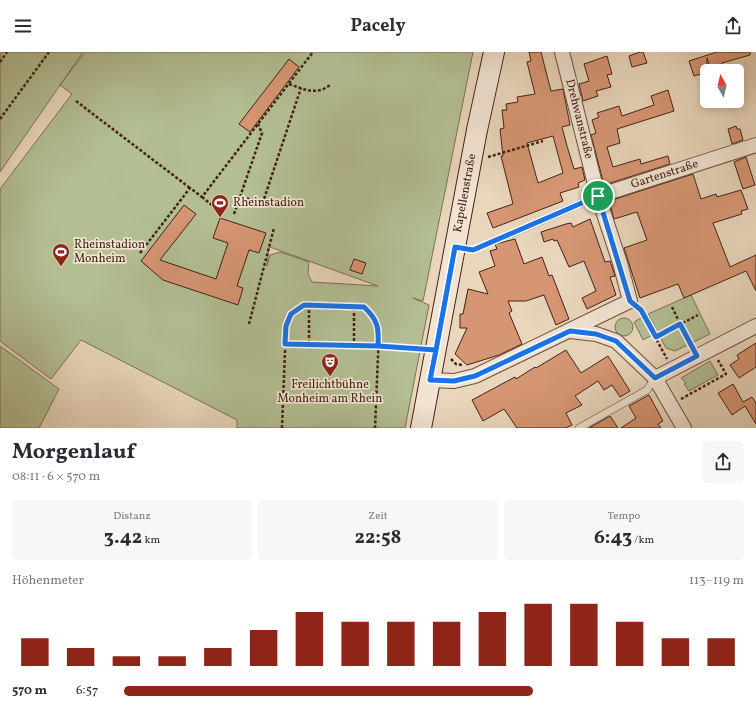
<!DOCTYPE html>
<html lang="de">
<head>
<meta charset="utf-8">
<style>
	:root { --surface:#fff; --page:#f7f7f7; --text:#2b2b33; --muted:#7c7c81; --accent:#8f2418 }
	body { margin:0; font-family:Vollkorn,serif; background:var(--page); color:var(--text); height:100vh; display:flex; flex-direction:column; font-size:15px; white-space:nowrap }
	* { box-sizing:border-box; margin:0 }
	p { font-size:13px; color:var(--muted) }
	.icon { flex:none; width:22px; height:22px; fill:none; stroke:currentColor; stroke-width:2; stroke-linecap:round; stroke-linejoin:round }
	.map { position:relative; height:376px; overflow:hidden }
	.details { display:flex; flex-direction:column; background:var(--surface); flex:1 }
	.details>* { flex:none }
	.needle { width:26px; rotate:352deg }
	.controls { position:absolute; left:700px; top:12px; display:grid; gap:8px }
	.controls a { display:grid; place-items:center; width:44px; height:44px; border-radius:6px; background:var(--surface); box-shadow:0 2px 10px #0003; font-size:20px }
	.pin { position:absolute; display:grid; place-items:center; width:34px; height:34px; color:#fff; margin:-17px; border:2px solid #fff; border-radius:50%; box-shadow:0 1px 4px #0007 }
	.round { display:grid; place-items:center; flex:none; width:42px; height:42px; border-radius:6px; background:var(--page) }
	.overview { display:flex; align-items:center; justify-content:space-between; height:68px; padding:0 12px }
	h1 { font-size:22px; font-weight:700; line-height:30px }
	.figures { display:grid; grid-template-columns:repeat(3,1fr); gap:6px; height:68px; padding:4px 12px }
	.figures div { display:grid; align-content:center; border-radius:6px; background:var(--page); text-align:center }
	.figures b { font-size:20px; font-weight:700 }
	.figures small { font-size:11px; font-weight:400 }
	.figures p { font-size:11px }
	.chart { height:112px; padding:8px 12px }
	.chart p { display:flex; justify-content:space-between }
	.chart svg { width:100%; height:72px; margin-top:4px; stroke:var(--accent); stroke-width:6 }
	ul { padding:0 12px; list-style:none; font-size:13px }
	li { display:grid; grid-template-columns:64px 48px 1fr; align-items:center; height:30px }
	li i { height:10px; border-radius:5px; background:var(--accent) }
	header { display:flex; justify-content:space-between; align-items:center; height:52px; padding:0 12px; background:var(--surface); font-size:18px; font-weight:700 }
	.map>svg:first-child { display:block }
</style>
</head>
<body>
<header><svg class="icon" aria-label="menu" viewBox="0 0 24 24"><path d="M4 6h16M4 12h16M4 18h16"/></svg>Pacely<svg class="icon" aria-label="share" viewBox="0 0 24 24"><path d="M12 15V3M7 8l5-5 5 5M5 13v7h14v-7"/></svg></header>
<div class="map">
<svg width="756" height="376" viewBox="0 0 756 376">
	<rect width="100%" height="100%" fill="#e9d6bc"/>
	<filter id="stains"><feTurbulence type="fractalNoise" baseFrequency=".005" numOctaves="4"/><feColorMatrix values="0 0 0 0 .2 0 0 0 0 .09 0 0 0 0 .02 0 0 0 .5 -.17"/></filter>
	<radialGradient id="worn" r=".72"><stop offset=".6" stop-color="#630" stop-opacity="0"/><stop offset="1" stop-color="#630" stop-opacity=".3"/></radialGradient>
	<path fill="#b3be93" stroke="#7c7054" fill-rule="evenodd" d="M0,0H83L0,120Z
		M85,0H473L423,249L413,246L429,253L405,376H237V368L81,288L51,327L0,289V137L72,42L60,33ZM269,195H270L378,234L312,230L308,222L309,210L280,200L270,203L267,214Z
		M691,243L710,282L675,299L666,296L648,262Z
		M643,265L652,283L643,288L634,270Z
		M615 275a9 9 0 1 1 18 0a9 9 0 1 1-18 0Z
		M0,294L59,337L39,376H0Z
		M710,309L718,323L689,339L684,332L686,331L681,326Z"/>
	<path fill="#d69673" stroke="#442214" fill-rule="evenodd" d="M529,0H541L551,39L563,37L570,73L562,75L567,94L574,117L582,115L585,128L578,131L579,135L560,141L563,149L493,176L487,161L513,152L501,104H503L500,77L504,76L502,58H507L506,52L518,50L517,45L535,42L527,10L531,9ZM553,84L563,121L538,131L527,91Z
		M640,0H643L647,11L632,15L629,4Z
		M717,0H750V3L722,11L724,19H711L707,6V20L694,24L689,9Z
		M607,4L612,22L607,23L611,35L596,39L598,44L583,49L579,32L589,29L584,12Z
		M289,7L299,15L250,80L239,72Z
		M668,38L674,59L617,77L620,91L607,95L613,115L640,107L641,112L668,104L670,112L604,133L591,83L596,81L592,68L599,65L597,61L619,54L622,64L654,53L651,44Z
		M736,74L737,77H740L743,88L732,92L728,77Z
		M746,105L755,133L743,137L734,110Z
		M693,122L701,147L716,142L717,145L741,138L748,157L741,159L742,162L713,171L730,215L756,203V239L746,219L684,246L678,232L640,246L624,196L647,188L637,160L614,167L609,149Z
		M184,153L196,162L160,208L216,227L228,191L213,186L220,166L266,181L259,201L249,198L237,234L243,236L238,253L163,228L141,209Z
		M590,167L605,210L610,209L615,224L610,225L616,243L587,257L582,246L596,239L584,209L569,215L557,188L554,189L553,187L544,190L541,180L566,172L571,171L573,175Z
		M515,187L524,212L542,205L549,224L552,223L569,267L556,273L544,243L526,249H508L512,259L509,261L522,292L499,303L467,313L455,302L467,276H460V262H463L468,237L488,242L479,220L495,214L490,199L497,197L495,192Z
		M354,207L366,211L362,222L350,218Z
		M756,291V315L739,326L730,313L739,307L737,303Z
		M566,298L581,321L608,304L630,339L620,345L612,333L604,338L598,329L575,344L582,353L566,361L572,373L566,376H517L504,357L483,369L472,348L515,325L516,327L535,315L536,316Z
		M733,332L743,350L752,345L756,351V372L745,354L732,363L718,341Z
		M649,343L663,369L658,372L661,376H621L636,366L629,354Z
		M610,364L618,376H589Z"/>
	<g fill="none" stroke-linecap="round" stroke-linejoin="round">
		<defs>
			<path id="lane" d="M508,183L598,144
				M579,376L647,338L655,326"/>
			<g id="street">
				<path id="s1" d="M598,144L756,93"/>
				<path d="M570,279L596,282L616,289L655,326L684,376"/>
				<path d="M655,326L756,274"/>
				<path d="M430,328L454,329L475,324L630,249L620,211L598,144L562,0"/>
			</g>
			<g id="secondary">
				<path id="s2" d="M421,376L477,78L494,0"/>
			</g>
		</defs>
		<use href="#lane" stroke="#6d4f3e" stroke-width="8"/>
		<use href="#street" stroke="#6d4f3e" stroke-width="16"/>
		<use href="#secondary" stroke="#442214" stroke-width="22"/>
		<path stroke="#442214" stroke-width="2.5" stroke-dasharray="3 2" stroke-linecap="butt" d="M0,10L7,0
			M289,32C304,37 316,44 330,33
			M76,49L190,136
			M0,67L49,0
			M488,105L543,89
			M202,145L213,154
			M240,145L262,81L258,72
			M234,162L240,145L263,150L301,36
			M471,197L500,186
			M140,201L190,136L202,145L313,0
			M309,253V292
			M672,255L691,294
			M640,257L667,307
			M249,272L274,176
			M656,285L698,263
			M285,292L421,297
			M354,294V255
			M451,307L456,312L462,313
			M681,347L726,322L718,308
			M282,376L286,274L291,262L304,253L365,255L375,265L379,281L375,376"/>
		<use href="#lane" stroke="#f1e4d3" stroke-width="7"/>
		<use href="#street" stroke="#f1e4d3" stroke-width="14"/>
		<use href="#secondary" stroke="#f1e4d3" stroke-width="20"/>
	</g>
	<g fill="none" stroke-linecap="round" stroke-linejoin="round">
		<defs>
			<path id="route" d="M598,144L473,198L455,195L436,298L378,294C379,276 378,268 364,255L304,253L291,262L286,274L285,292L378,294L436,298L430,328L454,329L475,324L570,279L596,282L616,289L655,326L697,304L680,272L656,285L641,258L630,249L598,144"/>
		</defs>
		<use href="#route" stroke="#fff" stroke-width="8"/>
		<use href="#route" stroke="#1a73e8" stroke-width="5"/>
	</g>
	<defs>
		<symbol id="stadium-pin" viewBox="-11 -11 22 30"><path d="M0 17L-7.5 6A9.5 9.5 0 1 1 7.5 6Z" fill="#8f2418" stroke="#f1e4d3"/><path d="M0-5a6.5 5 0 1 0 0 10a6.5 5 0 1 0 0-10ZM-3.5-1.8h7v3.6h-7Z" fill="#fff"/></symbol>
		<symbol id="theatre-pin" viewBox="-11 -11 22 30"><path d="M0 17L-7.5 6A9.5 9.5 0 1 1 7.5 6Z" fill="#8f2418" stroke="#f1e4d3"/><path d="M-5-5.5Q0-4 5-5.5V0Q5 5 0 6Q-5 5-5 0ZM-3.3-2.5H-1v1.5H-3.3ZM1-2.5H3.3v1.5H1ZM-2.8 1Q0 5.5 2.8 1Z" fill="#fff"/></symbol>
	</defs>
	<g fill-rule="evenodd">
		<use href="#stadium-pin" x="210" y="141" width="20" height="27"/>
		<use href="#stadium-pin" x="51" y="190" width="20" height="27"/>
		<use href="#theatre-pin" x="320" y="300" width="20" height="27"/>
	</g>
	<g text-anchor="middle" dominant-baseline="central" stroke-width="3.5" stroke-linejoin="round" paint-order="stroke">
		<g font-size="12" fill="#442214" stroke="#f1e4d3">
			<text transform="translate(579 67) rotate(76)">Drehwanstraße</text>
			<text stroke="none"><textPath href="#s1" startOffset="70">Gartenstraße</textPath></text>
			<text stroke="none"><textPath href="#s2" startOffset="239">Kapellenstraße</textPath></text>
		</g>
		<g font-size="12" fill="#442214" stroke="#f1e4d3" text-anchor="start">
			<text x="233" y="151">Rheinstadion</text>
			<text x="74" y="193">Rheinstadion<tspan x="74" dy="14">Monheim</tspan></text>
			<text x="330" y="333" text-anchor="middle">Freilichtbühne<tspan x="330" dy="14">Monheim am Rhein</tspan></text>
		</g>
	</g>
	<rect width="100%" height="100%" filter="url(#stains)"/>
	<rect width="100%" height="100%" fill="url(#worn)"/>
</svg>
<div class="controls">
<a><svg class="needle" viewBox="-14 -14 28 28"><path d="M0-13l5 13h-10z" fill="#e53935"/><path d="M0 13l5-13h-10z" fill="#7c7c81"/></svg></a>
</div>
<div class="pin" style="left:598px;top:144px;background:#1e9e55"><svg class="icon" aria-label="arrive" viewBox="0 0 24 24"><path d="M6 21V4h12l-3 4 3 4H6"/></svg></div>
</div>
<section class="details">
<div class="overview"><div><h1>Morgenlauf</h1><p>08:11 · 6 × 570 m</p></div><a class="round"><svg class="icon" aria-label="share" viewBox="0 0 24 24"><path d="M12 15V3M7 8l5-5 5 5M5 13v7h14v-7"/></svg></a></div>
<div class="figures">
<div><p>Distanz</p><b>3.42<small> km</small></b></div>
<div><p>Zeit</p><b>22:58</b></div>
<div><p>Tempo</p><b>6:43<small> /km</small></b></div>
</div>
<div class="chart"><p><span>Höhenmeter</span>113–119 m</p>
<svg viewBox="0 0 160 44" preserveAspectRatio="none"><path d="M5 44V27M15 44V33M25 44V38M35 44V38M45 44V33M55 44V22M65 44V11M75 44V17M85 44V17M95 44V17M105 44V11M115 44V6M125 44V6M135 44V17M145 44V27M155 44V27"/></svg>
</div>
<ul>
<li><b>570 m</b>6:57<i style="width:66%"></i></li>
</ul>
</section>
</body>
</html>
